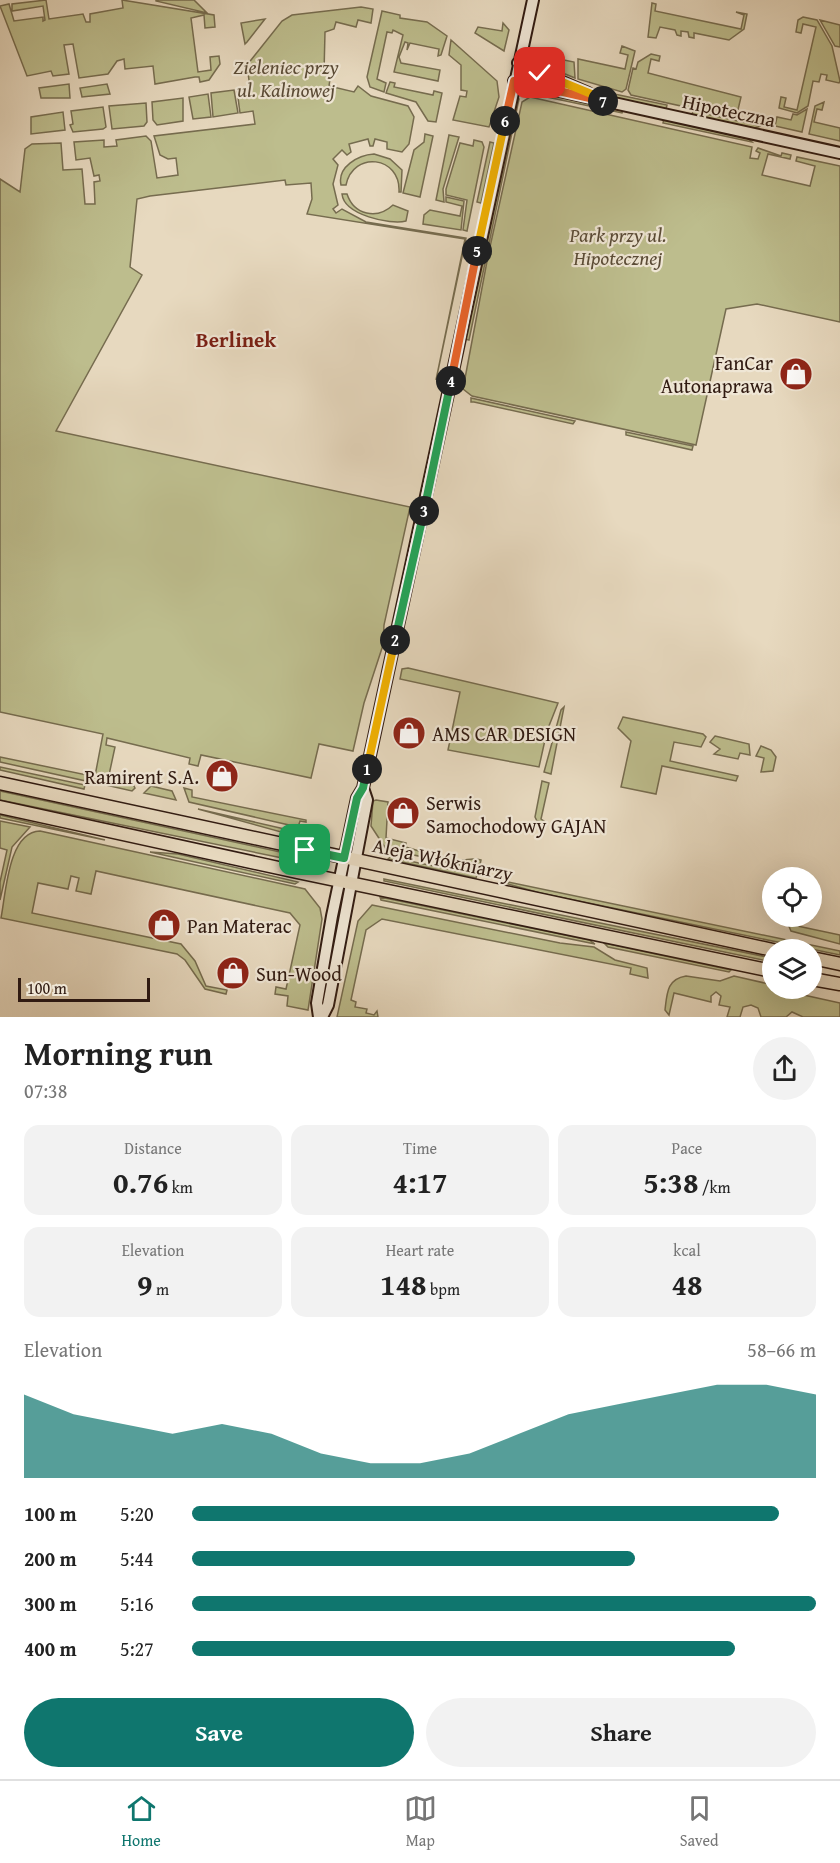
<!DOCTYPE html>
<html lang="en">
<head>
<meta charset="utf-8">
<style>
	:root { --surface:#fff; --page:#f2f2f2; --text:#222; --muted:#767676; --line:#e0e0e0; --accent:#0f766e }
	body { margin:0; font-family:"Gentium Book Plus",serif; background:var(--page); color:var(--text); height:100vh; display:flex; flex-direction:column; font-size:22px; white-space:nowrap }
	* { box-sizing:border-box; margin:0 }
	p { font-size:20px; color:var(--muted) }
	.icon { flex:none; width:33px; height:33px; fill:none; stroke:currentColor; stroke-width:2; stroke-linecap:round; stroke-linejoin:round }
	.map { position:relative; height:1017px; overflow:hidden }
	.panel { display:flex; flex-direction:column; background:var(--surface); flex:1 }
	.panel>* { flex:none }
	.tools { position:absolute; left:762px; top:867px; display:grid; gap:12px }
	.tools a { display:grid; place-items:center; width:60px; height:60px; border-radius:50%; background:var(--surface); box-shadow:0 6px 24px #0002; font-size:30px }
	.scale { position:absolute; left:18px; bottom:15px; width:132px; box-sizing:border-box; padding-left:6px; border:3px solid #301a11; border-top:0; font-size:16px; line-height:21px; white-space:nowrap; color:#301a11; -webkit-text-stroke:4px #efe6d5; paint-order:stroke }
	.pin { position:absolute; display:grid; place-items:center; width:51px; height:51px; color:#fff; margin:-26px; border-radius:12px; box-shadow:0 3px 9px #0006 }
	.km { position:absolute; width:30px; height:30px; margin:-15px; border-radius:50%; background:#222; color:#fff; font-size:16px; line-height:30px; text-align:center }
	.round { display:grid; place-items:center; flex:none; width:63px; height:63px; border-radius:32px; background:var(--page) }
	.overview { display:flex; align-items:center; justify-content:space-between; height:102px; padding:0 24px }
	h1 { font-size:33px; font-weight:700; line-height:45px }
	.stats { display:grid; grid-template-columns:repeat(3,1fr); gap:9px; height:102px; padding:6px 24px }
	.stats div { display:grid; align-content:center; border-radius:15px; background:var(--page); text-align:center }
	.stats b { font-size:30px; font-weight:700 }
	.stats small { font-size:16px; font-weight:400 }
	.stats p { font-size:16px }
	.chart { height:168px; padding:12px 24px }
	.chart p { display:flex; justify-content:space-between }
	.chart svg { width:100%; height:108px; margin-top:6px; fill:var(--accent); opacity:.7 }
	.primary-button { display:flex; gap:12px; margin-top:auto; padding:12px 24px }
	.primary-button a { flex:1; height:69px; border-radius:36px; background:var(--accent); color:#fff; font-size:24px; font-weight:700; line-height:69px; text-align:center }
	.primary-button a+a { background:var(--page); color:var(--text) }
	ul { padding:0 24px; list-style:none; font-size:20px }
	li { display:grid; grid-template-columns:96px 72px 1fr; align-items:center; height:45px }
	li i { height:15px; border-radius:8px; background:var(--accent) }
	.tabs { display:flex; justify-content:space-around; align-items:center; height:84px; border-top:2px solid var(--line); background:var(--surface); font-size:16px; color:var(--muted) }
	.tabs a { display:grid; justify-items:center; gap:3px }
	.tabs .selected { color:var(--accent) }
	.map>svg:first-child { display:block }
</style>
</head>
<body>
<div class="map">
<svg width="840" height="1017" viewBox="0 0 840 1017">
	<rect width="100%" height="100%" fill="#e7d9bf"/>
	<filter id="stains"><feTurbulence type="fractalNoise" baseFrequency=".00333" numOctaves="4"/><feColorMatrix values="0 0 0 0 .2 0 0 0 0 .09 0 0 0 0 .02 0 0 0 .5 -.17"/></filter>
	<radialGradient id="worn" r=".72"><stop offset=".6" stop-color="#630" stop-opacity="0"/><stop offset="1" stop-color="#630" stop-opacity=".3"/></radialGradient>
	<path fill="#bdbd8d" stroke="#766c4f" stroke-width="1.5" d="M46,0L49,19L83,14L86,22H90V14L123,8L122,0L214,15L215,27L205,28L204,15L191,18L198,72L211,70L210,57L219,56L220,64L209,80L200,82L199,77H195L155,84L153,66L125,69L124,59L117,61L108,74L79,78L73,44L64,45L69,74L53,76L51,71L27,76L0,6L9,4L14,21L43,17V21L45,20L43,6L12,11V4Z
		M156,0H194L207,13L156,1Z
		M652,3L656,4L655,11L741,29L744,15L736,12L747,14L744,29L729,40L694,33V38L689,37L688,32L681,31V36L677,35L675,30L660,27L656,38L648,37Z
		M361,7L373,9L371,23L358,20L356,27L336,22L334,29L325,32L324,73L330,79L329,86L354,92L358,86L371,96L408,106L414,117L409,144L402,152L387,149V142L375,139L373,146H370L368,139L349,144L351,152L347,155L342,150L333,159L338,165L333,184L338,205L333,209L336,213L342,209L366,222L466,238L436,380L465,239L307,214L312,199L311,183L286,185L285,180L150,196L137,199L130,267L142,275L56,431L410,507L384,625L383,645L364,703L353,751L319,744L311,778L201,755L198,766L189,764L190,758L107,738L106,745L115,747L109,775L132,782L135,788L132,791L88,781L90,776H95L103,734L0,712V179L20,192L25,149L32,144L61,143L63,170L82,169L85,204H95L94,182L100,181L99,175L94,176L90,158L76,160L74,142L104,140V147L117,146L116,140L146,136L151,141L157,178L178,175L176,158L168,159L160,155L154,136L255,124L253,111L240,113L237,90L250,88L247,65L282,21L292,15Z
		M382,11L400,15V18L427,22L447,36L441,55L438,56L439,49L410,43L407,50L408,43L405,42L399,57L401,63L440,70L438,81L394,72L403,35L393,30L392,33L387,32L377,79L386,83L384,92L370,87L367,77Z
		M803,17L817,20L832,46L840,81L839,83L826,80L827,75L821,74L819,82L813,81L808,106L797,113L779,108L781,97L786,98L784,107L797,110L816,27L803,24L801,33L796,32L798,20Z
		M265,19L247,42L245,44L241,23Z
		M820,20L840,25V47L835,46Z
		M503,23L509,30L504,51L475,33L478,27L502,31Z
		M451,40L497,81L499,97L489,127L453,120L460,96L466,97L467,91L461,90V65L449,55Z
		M622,46L635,51L626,89L622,92L578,79V59L625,69L628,55L620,53Z
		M651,54L660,56L659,61L651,59L648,73L741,97L736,118L631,95L628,90L633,68L636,69L638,62Z
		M564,60L574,62L575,78L538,63L553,64L554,61L563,63Z
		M390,82L395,83L394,87L433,95L434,91L442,93L436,122L428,121L416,102L386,93Z
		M69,84L70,98H41L39,88Z
		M107,84L110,94L82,97L80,88Z
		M234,90L238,113L213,117L211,93Z
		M532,90L623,110L622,113L533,94Z
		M600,91L667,105L666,109L613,97Z
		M208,94L211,117L193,119L189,97Z
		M530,97L752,147L750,158L758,159L760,153L756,151L758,148L781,156L782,153L791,155L790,159L768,154L762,175L810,186L815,166L796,161L797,157L840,166V322L757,304L726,309L696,445L472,396L463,389L488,256L522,102Z
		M183,98V121L157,125L153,120L152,102Z
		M516,98L519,99L469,340L465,339Z
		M824,102L822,110L817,109L814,122L840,128V141L809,134L815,106Z
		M146,103L147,122L144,126L112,129L109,106Z
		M103,107L106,127L103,129L73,132L70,125L73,124L71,111Z
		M807,109L802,132L775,126L777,117L791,120L793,114L797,115Z
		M693,111L761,126L754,128L692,115Z
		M63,112L65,130L31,134V117Z
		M664,119L747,137L752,142L663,123Z
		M425,134L433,136L420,197L403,193L414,150L424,142Z
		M449,135L459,137L443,189L444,202L436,200Z
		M474,140L482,142L484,147L467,231L463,230L467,200L446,195V189L460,143L473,146Z
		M490,142L494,143L481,203L477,202Z
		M374,154L390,159L402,170L401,192H399C401,156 353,150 346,185H341C337,167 358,155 374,154Z
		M342,194H347C354,215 377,220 393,205L408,211L406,221C390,225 344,215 342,194Z
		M446,197L464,201L461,230L423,224L424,215L430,210L460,216L462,206L446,202Z
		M471,398L575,421L573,424L474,402H471Z
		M626,432L693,446L692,450L626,435Z
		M408,668L558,703L547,731L539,767L448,750L460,692L400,679L402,669Z
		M564,707L551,774L544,772L561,710Z
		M623,717L703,734L706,737L701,747L674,742L670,761L738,776L736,781L662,766L656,794L621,787L631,741L618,728Z
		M715,736L749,744L750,755L740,753L738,759L714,754L720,749L710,742Z
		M761,746L771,750L776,757L773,771L761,772L764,758L756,756Z
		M0,757L87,775L86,781L0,762Z
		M0,767L85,785L84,789L0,770Z
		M542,781L549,783L541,819L547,823L537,821L535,817Z
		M151,786L172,791L176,800L144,793Z
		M184,788L192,790V797L306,820V822L300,821L298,827L189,802Z
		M0,791L303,857L302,862L0,800Z
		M376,800L388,802L386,838L406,843L405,847C422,851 439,859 457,860C467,861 471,857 481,860L479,869L386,849L371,826L373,801Z
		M198,809L302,833L299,837Z
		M0,815L105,840L0,818Z
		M0,821L30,827L12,847L0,900V882L7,850L0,848Z
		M40,831L305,889L320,908L322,919L308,1010L287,1006L288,996L275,994L276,987L286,989L300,925L290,913L96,871L91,894L76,891L79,878L71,876L68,889L38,883L32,913L181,944L195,961L206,986L227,990L226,994L205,989L185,960L177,954L1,918C6,893 8,832 40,831Z
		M150,852L178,854L298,882L295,884Z
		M390,857L477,875L476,878L388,859Z
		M384,879L772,958V962L384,881Z
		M508,882L840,951V955L540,893L508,884Z
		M380,897L589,940L595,944L381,900Z
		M372,905L560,943L594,947L615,960L647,968L648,978L630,974L631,968L382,919L366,930L351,1000L356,1002L355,1007L367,1009L366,1013L374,1015L377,1011L378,1017H337L358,921Z
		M788,924L840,935V944L791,931Z
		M604,943L731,970L729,972L608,947Z
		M686,976L720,981L734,976L769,984L772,988L840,1003V1017H803L792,1012L786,1017H761L758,1008L751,1005L743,1007L740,1017H727L730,1007L719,1005L721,996L716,992L711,996V1002L674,993L669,1015L665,1010C667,993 667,979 686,976Z"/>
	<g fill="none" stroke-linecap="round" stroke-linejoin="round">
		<defs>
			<path id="secondary" d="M518,63L588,93
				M514,81L840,153
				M319,1017L317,1003L332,916L357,798L363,788L533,0
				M322,1017L328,1005L367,800L363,788"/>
			<path id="primary" d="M0,783L773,950
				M0,807L297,872L772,971
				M812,958L840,964
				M812,979L840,984"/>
		</defs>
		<use href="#secondary" stroke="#301a11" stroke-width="14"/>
		<use href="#primary" stroke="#301a11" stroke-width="15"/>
		<use href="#secondary" stroke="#efe6d5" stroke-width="10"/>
		<use href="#primary" stroke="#e7d9bf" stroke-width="12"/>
	</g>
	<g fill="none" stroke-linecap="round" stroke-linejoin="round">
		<defs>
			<path id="split-1" d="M305,850L344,858L357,798L363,788L367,769"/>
			<path id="split-2" d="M367,769L395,640"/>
			<path id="split-3" d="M395,640L424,511"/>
			<path id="split-4" d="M424,511L451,381"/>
			<path id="split-5" d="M451,381L477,251"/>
			<path id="split-6" d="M477,251L505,121"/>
			<path id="split-7" d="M505,121L514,81L603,101"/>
			<path id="split-8" d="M540,73L611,102L603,101"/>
		</defs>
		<use href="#split-1" stroke="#fff" stroke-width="12"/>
		<use href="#split-2" stroke="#fff" stroke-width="12"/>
		<use href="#split-3" stroke="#fff" stroke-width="12"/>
		<use href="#split-4" stroke="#fff" stroke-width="12"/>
		<use href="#split-5" stroke="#fff" stroke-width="12"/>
		<use href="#split-6" stroke="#fff" stroke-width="12"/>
		<use href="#split-7" stroke="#fff" stroke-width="12"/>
		<use href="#split-8" stroke="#fff" stroke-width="12"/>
		<use href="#split-1" stroke="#22a559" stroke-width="8"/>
		<use href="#split-2" stroke="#f5b400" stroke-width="8"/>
		<use href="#split-3" stroke="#22a559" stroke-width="8"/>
		<use href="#split-4" stroke="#22a559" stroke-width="8"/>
		<use href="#split-5" stroke="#f0652b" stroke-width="8"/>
		<use href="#split-6" stroke="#f5b400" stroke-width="8"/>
		<use href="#split-7" stroke="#f0652b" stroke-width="8"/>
		<use href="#split-8" stroke="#f5b400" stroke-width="8"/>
	</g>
	<defs>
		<symbol id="shop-disc" viewBox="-11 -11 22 22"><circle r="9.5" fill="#8f2418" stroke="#efe6d5"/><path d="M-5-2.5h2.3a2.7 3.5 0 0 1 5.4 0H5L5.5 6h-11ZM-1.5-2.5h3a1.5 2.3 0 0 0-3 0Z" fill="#fff"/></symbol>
	</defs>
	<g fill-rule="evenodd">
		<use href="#shop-disc" x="777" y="355" width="38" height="38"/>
		<use href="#shop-disc" x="390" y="714" width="38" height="38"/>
		<use href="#shop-disc" x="203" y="757" width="38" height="38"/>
		<use href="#shop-disc" x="384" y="794" width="38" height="38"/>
		<use href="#shop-disc" x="145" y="906" width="38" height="38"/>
		<use href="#shop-disc" x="214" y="954" width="38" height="38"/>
	</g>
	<g text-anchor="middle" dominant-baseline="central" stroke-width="4.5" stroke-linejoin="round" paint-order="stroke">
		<g font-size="20" font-style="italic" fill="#5a4b36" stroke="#efe6d5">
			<text x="286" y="66">Zieleniec przy<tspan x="286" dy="23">ul. Kalinowej</tspan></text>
			<text x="618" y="234">Park przy ul.<tspan x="618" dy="23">Hipotecznej</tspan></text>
		</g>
		<g font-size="20" fill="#301a11" stroke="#efe6d5">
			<text transform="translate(729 110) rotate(12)">Hipoteczna</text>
			<text transform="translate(443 859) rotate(12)">Aleja Włókniarzy</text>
		</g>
		<g font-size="20" fill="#301a11" stroke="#efe6d5" text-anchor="start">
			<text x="773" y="362" text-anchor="end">FanCar<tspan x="773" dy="23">Autonaprawa</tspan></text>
			<text x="432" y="733">AMS CAR DESIGN</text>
			<text x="199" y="776" text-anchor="end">Ramirent S.A.</text>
			<text x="426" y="802">Serwis<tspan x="426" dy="23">Samochodowy GAJAN</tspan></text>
			<text x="187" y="925">Pan Materac</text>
			<text x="256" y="973">Sun-Wood</text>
		</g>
		<g font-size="21" font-weight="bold" fill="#7a1f14" stroke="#efe6d5">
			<text x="236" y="339">Berlinek</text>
		</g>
	</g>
	<rect width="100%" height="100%" filter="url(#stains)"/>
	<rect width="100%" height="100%" fill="url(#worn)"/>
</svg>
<div class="tools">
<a><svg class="icon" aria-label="locate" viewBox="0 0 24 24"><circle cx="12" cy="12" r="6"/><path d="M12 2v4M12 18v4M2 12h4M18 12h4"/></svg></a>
<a><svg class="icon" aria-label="layers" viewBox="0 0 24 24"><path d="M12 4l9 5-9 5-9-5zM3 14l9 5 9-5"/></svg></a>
</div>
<div class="scale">100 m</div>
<div class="pin" style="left:305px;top:850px;background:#1e9e55"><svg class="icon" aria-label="arrive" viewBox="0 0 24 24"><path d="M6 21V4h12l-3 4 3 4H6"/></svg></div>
<div class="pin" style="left:540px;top:73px;background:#d93025"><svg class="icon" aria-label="check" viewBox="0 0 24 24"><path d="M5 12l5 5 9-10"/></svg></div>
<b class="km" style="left:367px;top:769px">1</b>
<b class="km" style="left:395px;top:640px">2</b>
<b class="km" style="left:424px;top:511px">3</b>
<b class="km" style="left:451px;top:381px">4</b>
<b class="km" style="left:477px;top:251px">5</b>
<b class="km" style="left:505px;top:121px">6</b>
<b class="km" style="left:603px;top:101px">7</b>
</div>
<section class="panel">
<div class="overview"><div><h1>Morning run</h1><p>07:38</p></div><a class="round"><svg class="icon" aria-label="share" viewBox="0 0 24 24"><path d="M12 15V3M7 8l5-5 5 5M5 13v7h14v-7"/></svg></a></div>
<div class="stats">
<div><p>Distance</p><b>0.76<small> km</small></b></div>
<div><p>Time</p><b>4:17</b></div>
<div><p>Pace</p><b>5:38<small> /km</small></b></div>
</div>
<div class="stats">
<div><p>Elevation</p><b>9<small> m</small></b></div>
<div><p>Heart rate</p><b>148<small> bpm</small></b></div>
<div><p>kcal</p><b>48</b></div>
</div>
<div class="chart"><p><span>Elevation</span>58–66 m</p>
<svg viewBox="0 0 160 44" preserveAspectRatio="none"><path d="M0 44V10L10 18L20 22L30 26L40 22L50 26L60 34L70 38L80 38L90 34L100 26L110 18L120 14L130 10L140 6L150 6L160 10V44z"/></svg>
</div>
<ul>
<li><b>100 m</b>5:20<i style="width:94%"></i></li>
<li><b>200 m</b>5:44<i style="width:71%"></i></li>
<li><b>300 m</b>5:16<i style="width:100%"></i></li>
<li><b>400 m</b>5:27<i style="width:87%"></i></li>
</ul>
<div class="primary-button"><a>Save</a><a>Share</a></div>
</section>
<nav class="tabs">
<a class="selected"><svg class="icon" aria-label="home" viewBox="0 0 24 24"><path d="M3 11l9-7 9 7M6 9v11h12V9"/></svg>Home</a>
<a><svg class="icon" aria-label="map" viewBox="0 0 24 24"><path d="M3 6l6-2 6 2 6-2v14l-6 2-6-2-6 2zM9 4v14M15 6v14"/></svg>Map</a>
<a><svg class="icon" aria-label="saved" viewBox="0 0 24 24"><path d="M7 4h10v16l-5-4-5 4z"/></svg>Saved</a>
</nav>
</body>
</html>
